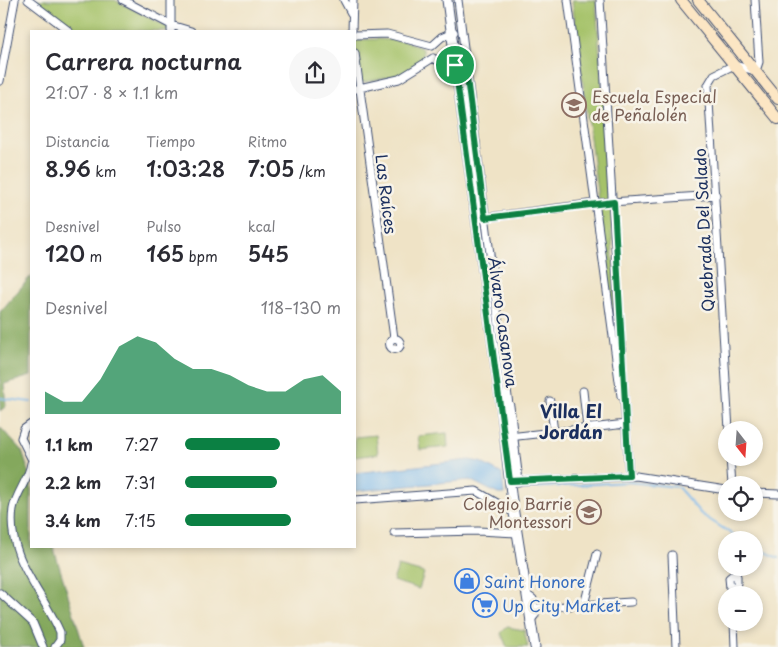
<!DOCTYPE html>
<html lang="es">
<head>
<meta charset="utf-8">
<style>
	:root { --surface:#fff; --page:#f7f7f7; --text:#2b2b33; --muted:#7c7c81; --accent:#0b8043 }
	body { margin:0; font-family:"Playpen Sans",sans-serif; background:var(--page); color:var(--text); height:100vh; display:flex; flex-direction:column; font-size:19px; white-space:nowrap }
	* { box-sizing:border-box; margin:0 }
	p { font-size:16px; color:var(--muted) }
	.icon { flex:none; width:28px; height:28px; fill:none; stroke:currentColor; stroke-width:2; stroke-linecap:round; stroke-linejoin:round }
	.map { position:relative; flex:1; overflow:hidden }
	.side { position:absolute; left:30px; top:30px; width:326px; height:518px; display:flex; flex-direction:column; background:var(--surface); border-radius:0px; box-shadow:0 2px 8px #0003 }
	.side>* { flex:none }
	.needle { width:32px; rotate:163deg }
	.fabs { position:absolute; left:718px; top:421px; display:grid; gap:10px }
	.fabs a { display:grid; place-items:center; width:45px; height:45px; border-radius:50%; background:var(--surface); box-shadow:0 2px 8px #0003; font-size:25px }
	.pin { position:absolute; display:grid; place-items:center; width:42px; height:42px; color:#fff; margin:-21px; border:2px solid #fff; border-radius:50%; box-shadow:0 1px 5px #0007 }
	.round { display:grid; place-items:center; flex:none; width:52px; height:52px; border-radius:26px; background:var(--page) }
	.headline { display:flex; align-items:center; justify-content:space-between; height:85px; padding:0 15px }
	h1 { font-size:22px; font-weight:600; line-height:38px }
	.metrics { display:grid; grid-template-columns:repeat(3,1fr); gap:8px; height:85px; padding:5px 15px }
	.metrics div { display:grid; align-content:center }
	.metrics b { font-size:21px; font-weight:600 }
	.metrics small { font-size:14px; font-weight:400 }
	.metrics p { font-size:14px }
	.chart { height:140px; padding:10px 15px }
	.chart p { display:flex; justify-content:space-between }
	.chart svg { width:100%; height:90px; margin-top:5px; fill:var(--accent); opacity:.7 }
	ul { padding:0 15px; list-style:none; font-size:16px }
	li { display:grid; grid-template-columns:80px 60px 1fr; align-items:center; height:38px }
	li i { height:12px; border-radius:6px; background:var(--accent) }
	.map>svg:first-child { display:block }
</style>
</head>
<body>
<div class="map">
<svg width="778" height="647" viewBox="0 0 778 647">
	<rect width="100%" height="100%" fill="#f7f3e8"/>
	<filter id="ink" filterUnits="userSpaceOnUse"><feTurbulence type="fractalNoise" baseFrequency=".02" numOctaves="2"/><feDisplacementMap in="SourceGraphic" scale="10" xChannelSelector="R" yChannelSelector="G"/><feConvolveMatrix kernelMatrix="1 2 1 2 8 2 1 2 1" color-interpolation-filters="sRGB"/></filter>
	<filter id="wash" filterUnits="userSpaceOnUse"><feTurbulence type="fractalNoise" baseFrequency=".0096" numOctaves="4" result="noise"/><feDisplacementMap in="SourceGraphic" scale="20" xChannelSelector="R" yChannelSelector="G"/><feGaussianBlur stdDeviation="1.12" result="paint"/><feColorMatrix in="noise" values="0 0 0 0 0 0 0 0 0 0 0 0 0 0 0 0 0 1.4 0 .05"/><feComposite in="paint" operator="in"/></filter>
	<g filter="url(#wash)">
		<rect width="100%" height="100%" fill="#efe3c6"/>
		<path fill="#a5c269" stroke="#607864" d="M36,0H115L167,27L183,31H76Z
			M572,0H596L610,197L618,352Z
			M377,39L406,41L423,49V63L396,76L355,84V40Z
			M447,433L448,447L420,450L418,436Z
			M376,435L378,454L355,457V437Z
			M398,566L424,573L419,589L393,581Z
			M507,627L524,630L528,647H507L501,633Z"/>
		<path fill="#84a85d" stroke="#506c5e" d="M31,276V376L4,384L6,406L0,411V312Z
			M0,427L22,451L31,479V546H53L84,647H0Z"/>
		<path fill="#78b7ec" stroke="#4a73a5" d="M469,460L480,462L502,474L504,494H498L470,480L355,491V473Z"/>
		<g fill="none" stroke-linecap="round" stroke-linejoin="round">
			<path stroke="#78b7ec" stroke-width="2" d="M0,398L31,402
				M512,489L628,482L678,487L701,514L741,540
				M754,546L778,558"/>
		</g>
	</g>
	<g filter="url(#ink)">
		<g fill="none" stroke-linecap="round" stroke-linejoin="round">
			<defs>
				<path id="minor" d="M28,0L69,31
					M123,0L171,25L191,31
					M344,0L351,13
					M458,0L509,405
					M568,0L621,396
					M600,0L629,476
					M171,31V0
					M352,31L353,0
					M355,35L387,34L432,46
					M432,46L442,37L454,32
					M355,53L394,338
					M433,58L445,65L465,63
					M0,81L15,0
					M355,89L399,79L433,58
					M482,218L596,203L716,195
					M389.5 344a5.5 5.5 0 1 1 11 0a5.5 5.5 0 1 1-11 0Z
					M583,391L587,428
					M550,401L554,432
					M31,424L24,429L21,438L31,458
					M729,430L708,85L714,75L734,65L756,71L759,62L755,0
					M509,437L626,424
					M730,458L732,485
					M31,463C29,479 16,493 13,509C6,556 42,591 60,632V640L55,647
					M518,481L636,476L726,490
					M754,493L778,494
					M355,500L476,491L513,512
					M394,533L478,531L517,533
					M672,555L676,647
					M734,592L730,588L729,578L734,574L737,576V583L734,595
					M0,593L33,623L43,647
					M527,595L533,599L535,615L530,621
					M584,605L597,554
					M534,608L631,602
					M734,622L735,647"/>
				<path id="tertiary" d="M447,0L502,412L511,494L535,647
					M472,172L475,142
					M500,394L509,406L518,481H510"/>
				<path id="secondary" d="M681,0L778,119
					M698,0L778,99"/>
			</defs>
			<use href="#minor" stroke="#3b4a6e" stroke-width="9"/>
			<use href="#tertiary" stroke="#3b4a6e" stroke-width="11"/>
			<use href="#secondary" stroke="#3b4a6e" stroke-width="12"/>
			<use href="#minor" stroke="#fff" stroke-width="7"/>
			<use href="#tertiary" stroke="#fff" stroke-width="9"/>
			<use href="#secondary" stroke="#fce6c4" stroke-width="10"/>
		</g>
	</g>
	<g fill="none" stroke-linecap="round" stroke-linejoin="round" filter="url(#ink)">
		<defs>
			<path id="route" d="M465,63L485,218L614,202L629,476L510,481L455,65Z"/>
		</defs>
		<use href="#route" stroke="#fff" stroke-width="10"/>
		<use href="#route" stroke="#0b8043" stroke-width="6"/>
	</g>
	<defs>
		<symbol id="school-ring" viewBox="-11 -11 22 22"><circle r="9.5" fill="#f7f3e8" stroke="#8d6e63" stroke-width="1.5"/><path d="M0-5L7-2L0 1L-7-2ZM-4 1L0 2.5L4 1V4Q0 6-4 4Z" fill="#8d6e63"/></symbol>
		<symbol id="shop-ring" viewBox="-11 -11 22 22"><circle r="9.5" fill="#f7f3e8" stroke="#3f7fe0" stroke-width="1.5"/><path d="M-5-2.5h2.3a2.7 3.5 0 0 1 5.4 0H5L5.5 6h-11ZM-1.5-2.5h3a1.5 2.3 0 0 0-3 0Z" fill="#3f7fe0"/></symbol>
		<symbol id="supermarket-ring" viewBox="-11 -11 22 22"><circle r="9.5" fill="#f7f3e8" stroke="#3f7fe0" stroke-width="1.5"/><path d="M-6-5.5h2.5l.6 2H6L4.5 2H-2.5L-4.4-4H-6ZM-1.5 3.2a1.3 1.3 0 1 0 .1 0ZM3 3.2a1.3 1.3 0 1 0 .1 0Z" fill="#3f7fe0"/></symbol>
	</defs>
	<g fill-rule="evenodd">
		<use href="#school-ring" x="560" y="91" width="28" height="28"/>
		<use href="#school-ring" x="575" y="498" width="28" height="28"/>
		<use href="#shop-ring" x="453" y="567" width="28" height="28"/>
		<use href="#supermarket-ring" x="471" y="591" width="28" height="28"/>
	</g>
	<g text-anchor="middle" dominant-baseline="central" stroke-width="5" stroke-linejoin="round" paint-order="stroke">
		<g font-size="16" fill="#785e54" stroke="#f7f3e8" text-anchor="start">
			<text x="592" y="96">Escuela Especial<tspan x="592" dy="18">de Peñalolén</tspan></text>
			<text x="572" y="503" text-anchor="end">Colegio Barrie<tspan x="572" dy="18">Montessori</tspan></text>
		</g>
		<g font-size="16" fill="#1b2f5e" stroke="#f7f3e8">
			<text transform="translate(387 194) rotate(83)">Las Raíces</text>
			<text transform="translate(703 230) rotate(-93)">Quebrada Del Salado</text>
			<text transform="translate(504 322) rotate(82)">Álvaro Casanova</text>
		</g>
		<g font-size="16" fill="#366cbe" stroke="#f7f3e8" text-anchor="start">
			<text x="484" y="581">Saint Honore</text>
			<text x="502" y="605">Up City Market</text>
		</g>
		<g font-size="18" font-weight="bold" fill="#1b2f5e" stroke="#f7f3e8">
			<text x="571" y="410">Villa El<tspan x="571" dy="21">Jordán</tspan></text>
		</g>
	</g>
</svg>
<div class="fabs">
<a><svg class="needle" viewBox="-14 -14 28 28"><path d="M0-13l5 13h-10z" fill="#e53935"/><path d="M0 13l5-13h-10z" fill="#7c7c81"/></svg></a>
<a><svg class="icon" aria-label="locate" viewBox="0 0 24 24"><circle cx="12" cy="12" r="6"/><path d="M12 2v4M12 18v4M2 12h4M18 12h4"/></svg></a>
<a>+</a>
<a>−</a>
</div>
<div class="pin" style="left:455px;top:65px;background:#1e9e55"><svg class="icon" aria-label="arrive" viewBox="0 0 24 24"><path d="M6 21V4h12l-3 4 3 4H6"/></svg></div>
<section class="side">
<div class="headline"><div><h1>Carrera nocturna</h1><p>21:07 · 8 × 1.1 km</p></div><a class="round"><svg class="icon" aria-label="share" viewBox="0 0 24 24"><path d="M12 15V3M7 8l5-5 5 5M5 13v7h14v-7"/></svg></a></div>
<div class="metrics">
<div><p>Distancia</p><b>8.96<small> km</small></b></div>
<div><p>Tiempo</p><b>1:03:28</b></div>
<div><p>Ritmo</p><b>7:05<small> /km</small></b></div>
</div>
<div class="metrics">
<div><p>Desnivel</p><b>120<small> m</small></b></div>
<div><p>Pulso</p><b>165<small> bpm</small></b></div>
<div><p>kcal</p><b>545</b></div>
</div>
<div class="chart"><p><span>Desnivel</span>118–130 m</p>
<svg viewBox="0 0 160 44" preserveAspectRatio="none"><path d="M0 44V33L10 38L20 38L30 27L40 11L50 6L60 9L70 17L80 22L90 22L100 25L110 30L120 33L130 33L140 27L150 25L160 33V44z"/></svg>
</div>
<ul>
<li><b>1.1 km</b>7:27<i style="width:61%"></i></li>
<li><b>2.2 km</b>7:31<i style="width:59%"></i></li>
<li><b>3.4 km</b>7:15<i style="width:68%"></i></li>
</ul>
</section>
</div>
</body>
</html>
